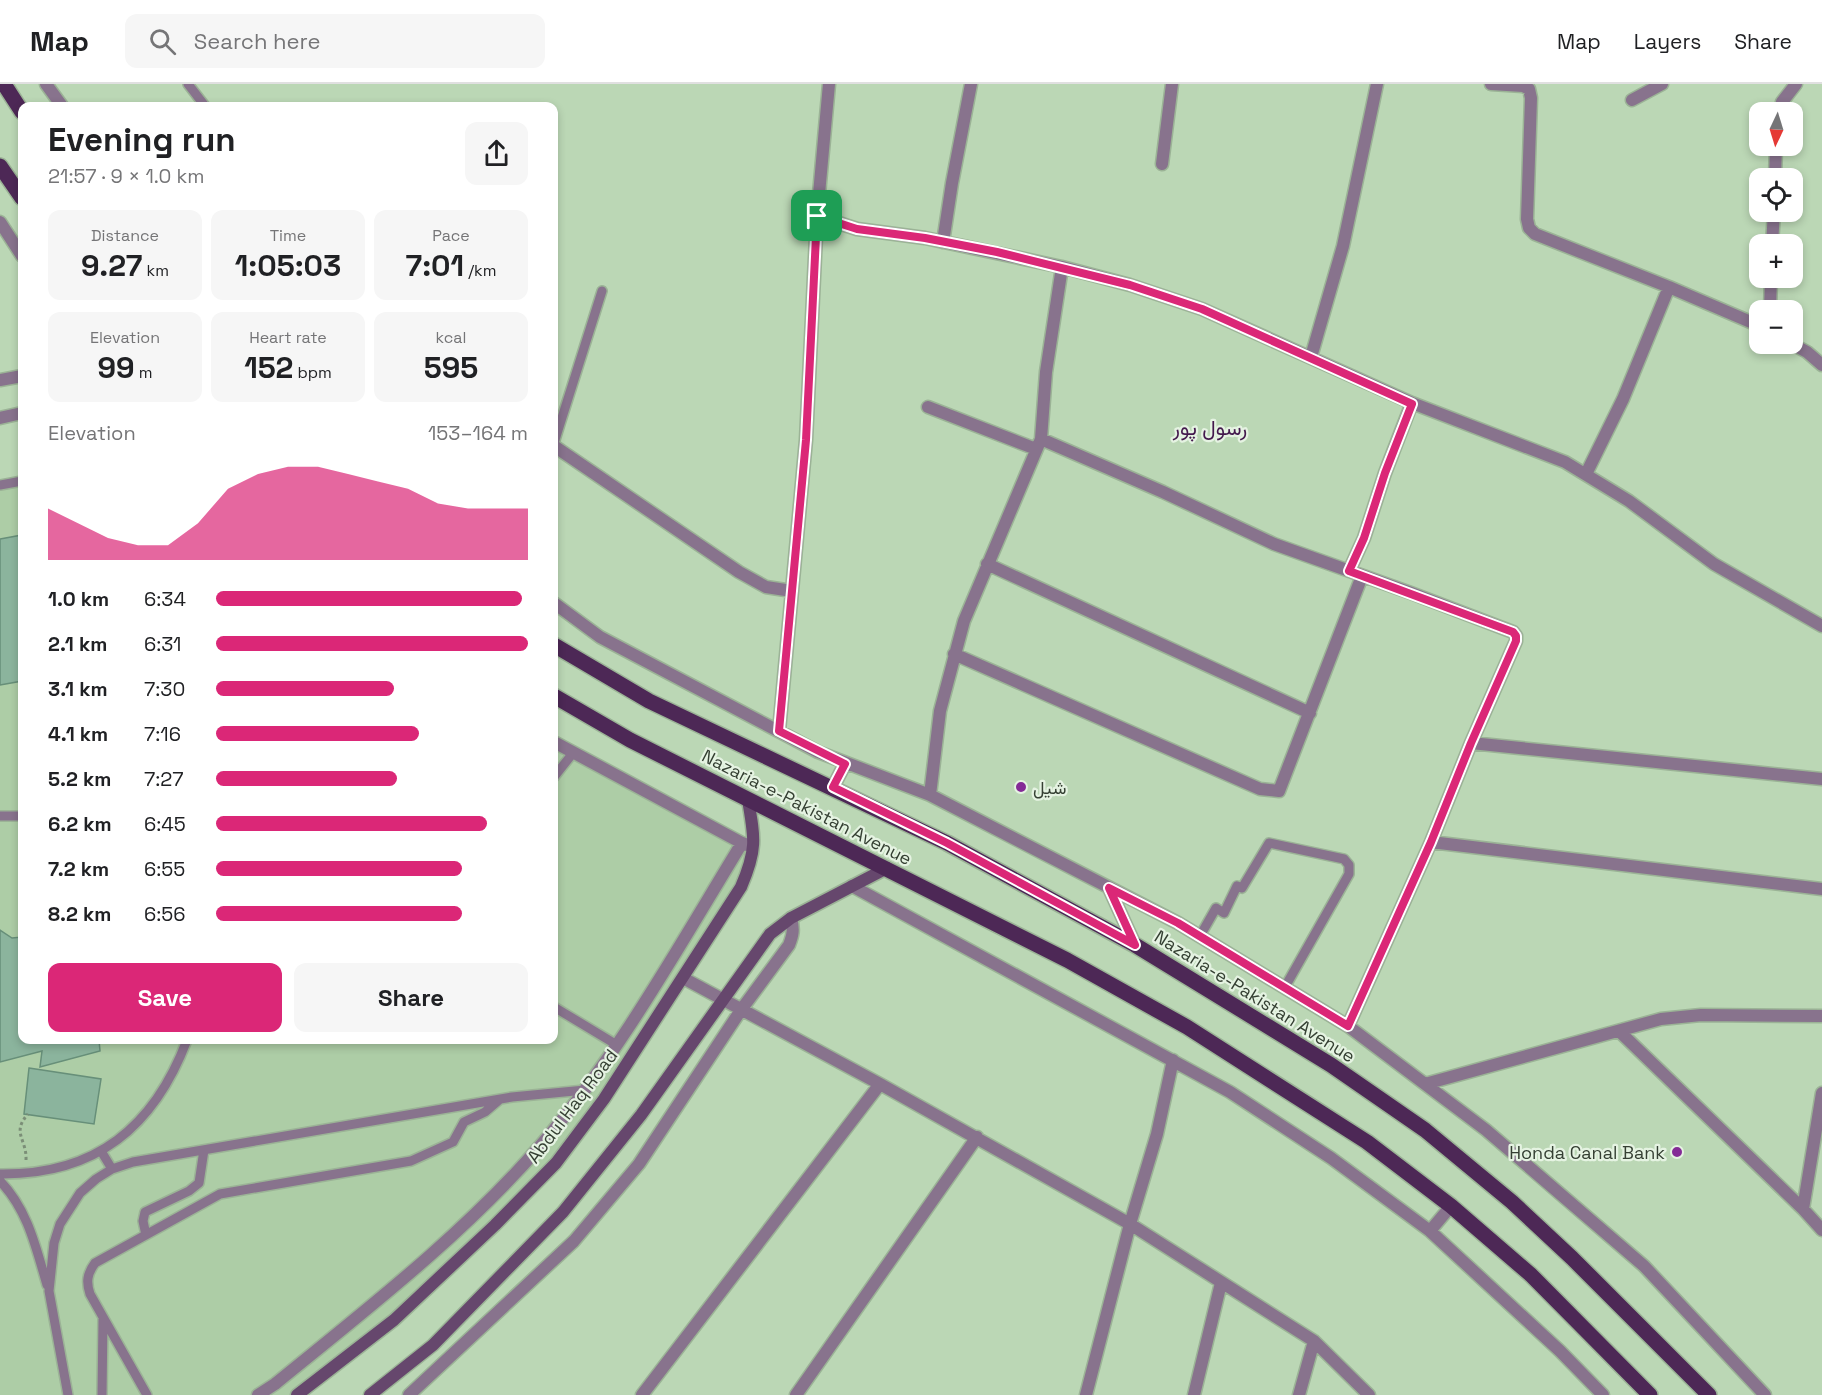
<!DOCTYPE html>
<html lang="en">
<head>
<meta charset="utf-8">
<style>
	:root { --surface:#fff; --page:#f6f6f6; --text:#202124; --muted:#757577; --line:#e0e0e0; --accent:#db2777 }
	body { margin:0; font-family:"Space Grotesk",Vazirmatn,sans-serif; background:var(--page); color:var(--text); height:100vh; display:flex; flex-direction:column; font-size:22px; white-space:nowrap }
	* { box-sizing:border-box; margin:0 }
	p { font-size:20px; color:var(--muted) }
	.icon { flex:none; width:33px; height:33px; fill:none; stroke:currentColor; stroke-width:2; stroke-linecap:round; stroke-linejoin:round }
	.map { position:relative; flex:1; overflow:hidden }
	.sheet { position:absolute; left:18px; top:18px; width:540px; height:942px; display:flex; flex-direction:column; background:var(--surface); border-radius:12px; box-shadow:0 3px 9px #0003 }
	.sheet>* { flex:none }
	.needle { width:39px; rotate:184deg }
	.controls { position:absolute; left:1749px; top:18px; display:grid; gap:12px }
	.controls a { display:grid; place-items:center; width:54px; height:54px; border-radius:12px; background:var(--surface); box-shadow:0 3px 9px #0003; font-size:30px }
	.pin { position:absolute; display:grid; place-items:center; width:51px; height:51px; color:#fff; margin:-26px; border-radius:12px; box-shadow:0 3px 9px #0006 }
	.round { display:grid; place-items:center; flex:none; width:63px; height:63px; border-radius:12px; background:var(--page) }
	.head { display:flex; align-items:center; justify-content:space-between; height:102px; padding:0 30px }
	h1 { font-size:33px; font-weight:700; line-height:45px }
	.figures { display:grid; grid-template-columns:repeat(3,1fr); gap:9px; height:102px; padding:6px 30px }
	.figures div { display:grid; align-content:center; border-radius:12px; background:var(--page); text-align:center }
	.figures b { font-size:30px; font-weight:700 }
	.figures small { font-size:16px; font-weight:400 }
	.figures p { font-size:16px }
	.chart { height:168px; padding:12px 30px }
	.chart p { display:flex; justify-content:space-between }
	.chart svg { width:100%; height:108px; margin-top:6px; fill:var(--accent); opacity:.7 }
	.action { display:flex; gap:12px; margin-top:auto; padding:12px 30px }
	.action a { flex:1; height:69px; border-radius:12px; background:var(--accent); color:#fff; font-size:24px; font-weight:700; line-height:69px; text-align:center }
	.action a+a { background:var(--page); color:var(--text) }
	ul { padding:0 30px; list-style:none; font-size:20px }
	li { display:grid; grid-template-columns:96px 72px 1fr; align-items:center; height:45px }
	li i { height:15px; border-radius:8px; background:var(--accent) }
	header { display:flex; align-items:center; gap:36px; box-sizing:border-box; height:84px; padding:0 30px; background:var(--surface); border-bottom:2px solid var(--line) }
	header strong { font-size:28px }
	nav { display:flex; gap:33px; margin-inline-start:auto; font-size:21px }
	.search { width:420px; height:54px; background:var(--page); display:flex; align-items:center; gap:15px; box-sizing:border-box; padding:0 21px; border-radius:12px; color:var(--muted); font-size:22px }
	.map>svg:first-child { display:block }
</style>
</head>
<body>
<header>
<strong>Map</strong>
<div class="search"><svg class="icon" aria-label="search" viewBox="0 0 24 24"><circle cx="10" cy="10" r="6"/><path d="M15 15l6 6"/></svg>Search here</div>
<nav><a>Map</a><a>Layers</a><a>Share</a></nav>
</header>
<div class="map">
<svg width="1822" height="1311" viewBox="0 0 1822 1311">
	<rect width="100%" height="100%" fill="#bbd7b5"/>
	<path fill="#adcda6" d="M22,397V956H554V658L755,762L683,894L556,1079L393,1236L290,1311H0V401Z"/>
	<path fill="#8bb49d" stroke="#678f79" stroke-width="1.5" d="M22,451V597L0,601V455Z
		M0,846L12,854L22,853V956H99L100,967L40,983L42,967L0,978Z
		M29,984L101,995L94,1040L24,1030Z"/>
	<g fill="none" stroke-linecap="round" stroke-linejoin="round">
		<defs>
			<path id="lane" d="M188,0L205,22
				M554,359L602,207
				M0,401L22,397
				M554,693L573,669
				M0,732H22
				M1200,852L1216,824L1224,829L1237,802L1242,804L1269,759L1344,775L1349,781V790L1285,903
				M554,923L617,961
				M101,1067L112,1085
				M0,1090C96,1091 154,1043 187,956
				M0,1097C28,1126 36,1164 47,1201
				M146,1151L143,1137L145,1128L189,1107L199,1099L204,1066
				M68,1311L49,1207L54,1159L60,1140L80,1109L96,1095L112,1085L133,1078L512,1013L585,1006
				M102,1311L103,1235
				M147,1311L90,1210C86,1198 87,1190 95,1179L220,1110L411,1077L453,1058L464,1038L485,1028L499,1016"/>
			<path id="street" d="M46,0L62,22
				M1491,0L1523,2L1529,5L1531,14L1527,135L1529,144L1535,150L1669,203L1760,242
				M1632,16L1662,0
				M1780,28L1782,18L1796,0
				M1162,80L1172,0
				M1775,94L1776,62
				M817,132L857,145L925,154L1062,183L1130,201L1202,225L1412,319L1565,378L1629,417L1714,480L1822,542
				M0,138L22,172
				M943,158L952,99L971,0
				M1772,160L1774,128
				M1770,226L1771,194
				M1792,260L1807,268L1822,281
				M1311,273L1343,162L1377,0
				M0,296L22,292
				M928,323L1036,365
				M0,334L22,329
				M1041,355L1046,288L1062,183
				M554,362L739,488L766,503L792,507
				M1586,390L1623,315L1669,203
				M987,480L1310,629
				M1349,487L1364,454L1385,389L1412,319
				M554,519L600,553L818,668L930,711L1178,839L1348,942L1486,1046L1644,1182L1765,1311
				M954,570L1260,705L1279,707L1362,492
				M779,647L806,356L817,132L829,0
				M554,658L742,759L748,761
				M1471,659L1822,695
				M833,703L845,680
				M930,711L940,627L964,537L1041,355L1163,408L1274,460L1411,509L1513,548L1516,552V557L1471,659L1431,758L1348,942
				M1431,758L1822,805
				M852,802L1230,1008L1331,1074L1430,1147L1560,1267L1603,1311
				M1109,804L1135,861
				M683,894L880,1000L1130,1140L1314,1257L1369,1311
				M1619,947L1803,1125L1822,1146
				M1425,1000L1661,935L1701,931L1822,932
				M1803,1125L1822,1009
				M1430,1147L1451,1122
				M258,1311L275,1300C367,1225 463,1151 541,1061C620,969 679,862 742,759
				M409,1311L574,1157L639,1080L741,926L789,861C793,851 794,845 791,834
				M642,1311L880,1000
				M796,1311L977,1053
				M1086,1311L1130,1140L1157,1050L1173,976
				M1194,1311L1221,1199
				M1299,1311L1314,1257"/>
			<path id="secondary" d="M297,1311L394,1236L495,1141L556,1079L604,1015L741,803C757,766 755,755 748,716
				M370,1311L433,1261L563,1128L641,1031L770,850L791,834L887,784"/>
			<path id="primary" d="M4,0L22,28
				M0,82L22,114
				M554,561L649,617L947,759L1135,861L1331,981L1425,1046L1512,1118L1572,1174L1709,1311
				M554,612L630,656L1067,876L1187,943L1367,1058L1451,1122L1531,1191L1650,1311"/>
		</defs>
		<use href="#lane" stroke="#9bb396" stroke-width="12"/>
		<use href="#street" stroke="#9bb396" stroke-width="15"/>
		<use href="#secondary" stroke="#9bb396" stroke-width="15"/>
		<use href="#primary" stroke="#9bb396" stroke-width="18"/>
		<path stroke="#7b8e77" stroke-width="3" stroke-dasharray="3 3" stroke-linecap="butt" d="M26,1076C27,1055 11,1049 28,1030"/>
		<use href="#lane" stroke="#88738d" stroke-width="9"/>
		<use href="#street" stroke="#88738d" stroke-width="12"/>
		<use href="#secondary" stroke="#66476d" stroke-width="12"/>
		<use href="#primary" stroke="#4d2856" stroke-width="15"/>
	</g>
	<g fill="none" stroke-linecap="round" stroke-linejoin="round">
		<defs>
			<path id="route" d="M817,132L857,145L925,154L997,168L1130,201L1202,225L1412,320L1385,389L1364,454L1349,487L1513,548L1516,552V557L1471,659L1431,758L1348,942L1178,839L1109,804L1135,861L947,759L833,703L845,680L779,647L806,356Z"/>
		</defs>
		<use href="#route" stroke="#fff" stroke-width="12"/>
		<use href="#route" stroke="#db2777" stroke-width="8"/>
	</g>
	<g fill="#842a96" stroke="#e5f3e2" stroke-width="2">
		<circle cx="1021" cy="703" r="6"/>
		<circle cx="1677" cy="1068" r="6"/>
	</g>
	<g text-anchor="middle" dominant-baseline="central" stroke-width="4.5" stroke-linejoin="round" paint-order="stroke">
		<g font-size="18" fill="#354033" stroke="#e5f3e2" text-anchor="start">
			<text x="1033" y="703">شیل</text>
			<text x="1665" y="1068" text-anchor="end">Honda Canal Bank</text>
		</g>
		<g font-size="18" fill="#354033" stroke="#e5f3e2">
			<text transform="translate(807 723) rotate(27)">Nazaria-e-Pakistan Avenue</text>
			<text transform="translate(1255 912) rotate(32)">Nazaria-e-Pakistan Avenue</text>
			<text transform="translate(572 1022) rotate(-53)">Abdul Haq Road</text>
		</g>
		<g font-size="21" fill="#43194d" stroke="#e5f3e2">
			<text x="1210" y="343">رسول پور</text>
		</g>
	</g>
</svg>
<div class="controls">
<a><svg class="needle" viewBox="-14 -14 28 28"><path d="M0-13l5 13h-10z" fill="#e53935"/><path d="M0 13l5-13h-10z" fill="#757577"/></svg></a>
<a><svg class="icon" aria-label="locate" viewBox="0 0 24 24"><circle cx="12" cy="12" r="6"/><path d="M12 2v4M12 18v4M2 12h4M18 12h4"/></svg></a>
<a>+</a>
<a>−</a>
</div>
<div class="pin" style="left:817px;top:132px;background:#1e9e55"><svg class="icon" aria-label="arrive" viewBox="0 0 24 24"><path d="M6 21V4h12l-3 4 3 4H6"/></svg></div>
<section class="sheet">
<div class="head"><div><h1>Evening run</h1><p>21:57 · 9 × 1.0 km</p></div><a class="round"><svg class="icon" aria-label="share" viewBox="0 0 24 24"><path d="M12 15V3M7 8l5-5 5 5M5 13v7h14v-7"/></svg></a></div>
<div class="figures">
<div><p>Distance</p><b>9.27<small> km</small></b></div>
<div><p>Time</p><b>1:05:03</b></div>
<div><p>Pace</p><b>7:01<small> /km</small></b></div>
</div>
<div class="figures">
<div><p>Elevation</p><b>99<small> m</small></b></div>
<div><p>Heart rate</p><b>152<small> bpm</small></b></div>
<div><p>kcal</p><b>595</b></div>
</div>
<div class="chart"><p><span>Elevation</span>153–164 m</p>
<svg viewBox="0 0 160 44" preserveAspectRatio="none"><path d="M0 44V23L10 29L20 35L30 38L40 38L50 29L60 15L70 9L80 6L90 6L100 9L110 12L120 15L130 21L140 23L150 23L160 23V44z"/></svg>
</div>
<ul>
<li><b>1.0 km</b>6:34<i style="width:98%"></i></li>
<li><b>2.1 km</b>6:31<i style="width:100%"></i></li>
<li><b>3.1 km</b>7:30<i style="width:57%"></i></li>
<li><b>4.1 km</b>7:16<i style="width:65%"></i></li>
<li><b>5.2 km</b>7:27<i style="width:58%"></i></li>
<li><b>6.2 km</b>6:45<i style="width:87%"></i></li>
<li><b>7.2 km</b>6:55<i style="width:79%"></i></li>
<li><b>8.2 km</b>6:56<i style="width:79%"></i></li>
</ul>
<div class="action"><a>Save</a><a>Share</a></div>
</section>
</div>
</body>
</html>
